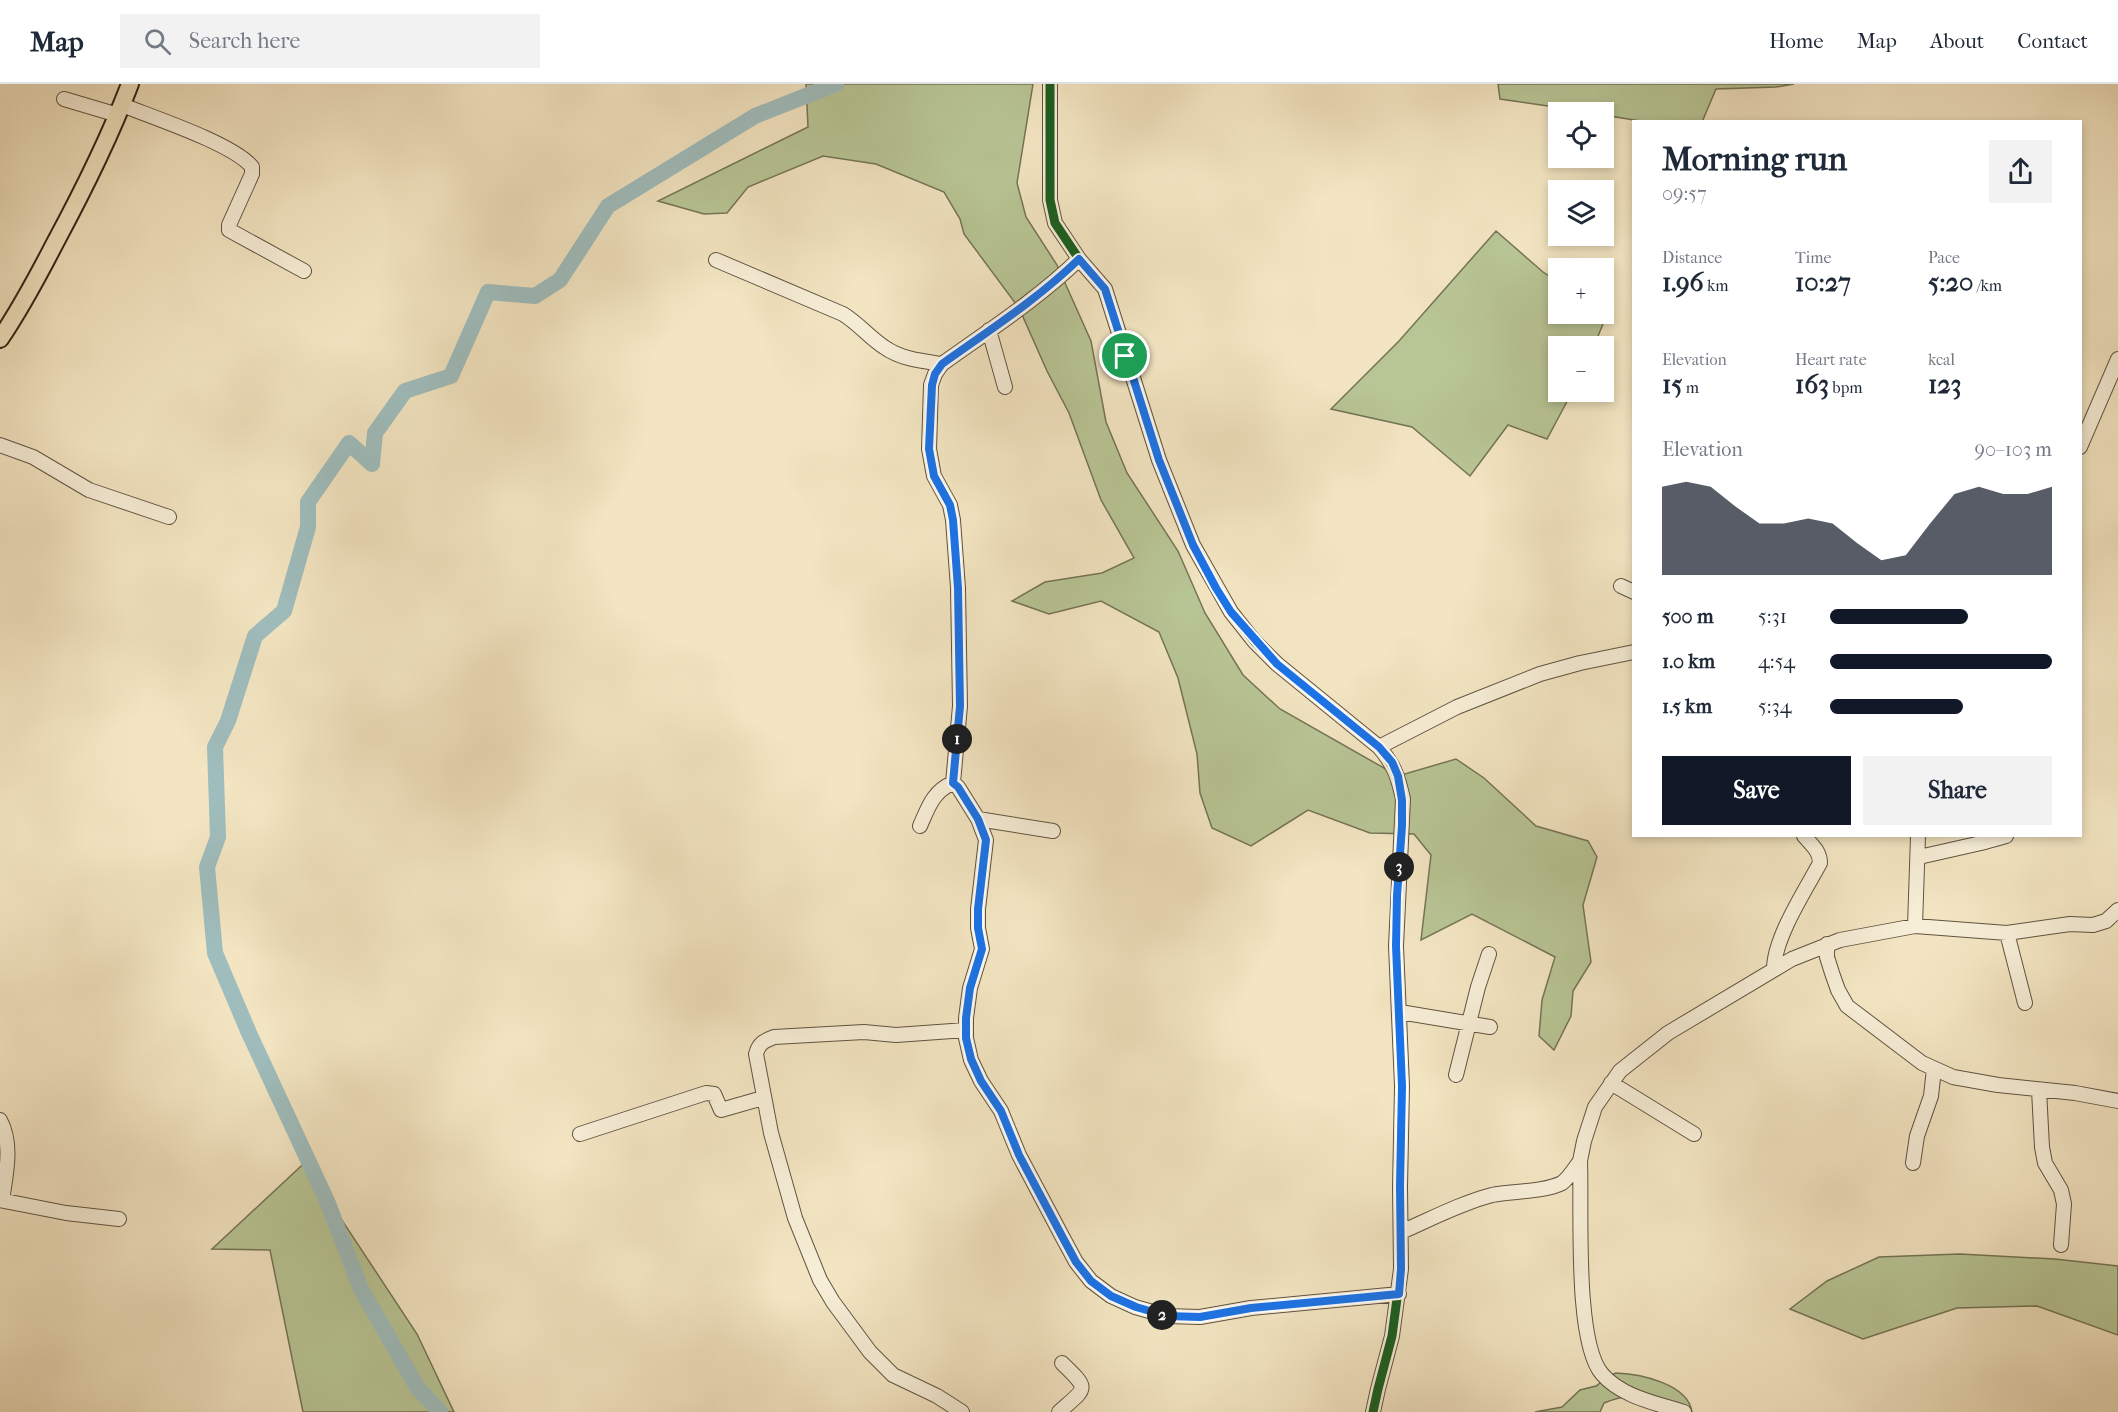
<!DOCTYPE html>
<html lang="en">
<head>
<meta charset="utf-8">
<style>
	:root { --surface:#fff; --page:#f2f2f3; --text:#1f2937; --muted:#747a83; --line:#e0e1e3; --accent:#111827 }
	body { margin:0; font-family:"IM FELL French Canon",serif; background:var(--page); color:var(--text); height:100vh; display:flex; flex-direction:column; font-size:22px; white-space:nowrap }
	* { box-sizing:border-box; margin:0 }
	p { font-size:20px; color:var(--muted) }
	.icon { flex:none; width:33px; height:33px; fill:none; stroke:currentColor; stroke-width:2; stroke-linecap:round; stroke-linejoin:round }
	.map { position:relative; flex:1; overflow:hidden }
	.drawer { position:absolute; left:1632px; top:36px; width:450px; height:717px; display:flex; flex-direction:column; background:var(--surface); border-radius:0px; box-shadow:0 3px 9px #0003 }
	.drawer>* { flex:none }
	.buttons { position:absolute; left:1548px; top:18px; display:grid; gap:12px }
	.buttons a { display:grid; place-items:center; width:66px; height:66px; border-radius:0px; background:var(--surface); box-shadow:0 3px 9px #0003; font-size:30px }
	.pin { position:absolute; display:grid; place-items:center; width:51px; height:51px; color:#fff; margin:-26px; border:3px solid #fff; border-radius:50%; box-shadow:0 2px 6px #0007 }
	.km { position:absolute; width:30px; height:30px; margin:-15px; border-radius:50%; background:#222; color:#fff; font-size:16px; line-height:30px; text-align:center }
	.round { display:grid; place-items:center; flex:none; width:63px; height:63px; border-radius:0px; background:var(--page) }
	.overview { display:flex; align-items:center; justify-content:space-between; height:102px; padding:0 30px }
	h1 { font-size:33px; font-weight:700; line-height:45px }
	.stats { display:grid; grid-template-columns:repeat(3,1fr); gap:9px; height:102px; padding:6px 30px }
	.stats div { display:grid; align-content:center }
	.stats b { font-size:26px; font-weight:700 }
	.stats small { font-size:16px; font-weight:400 }
	.stats p { font-size:16px }
	.chart { height:168px; padding:12px 30px }
	.chart p { display:flex; justify-content:space-between }
	.chart svg { width:100%; height:108px; margin-top:6px; fill:var(--accent); opacity:.7 }
	.cta { display:flex; gap:12px; margin-top:auto; padding:12px 30px }
	.cta a { flex:1; height:69px; border-radius:0px; background:var(--accent); color:#fff; font-size:24px; font-weight:700; line-height:69px; text-align:center }
	.cta a+a { background:var(--page); color:var(--text) }
	ul { padding:0 30px; list-style:none; font-size:20px }
	li { display:grid; grid-template-columns:96px 72px 1fr; align-items:center; height:45px }
	li i { height:15px; border-radius:8px; background:var(--accent) }
	header { display:flex; align-items:center; gap:36px; box-sizing:border-box; height:84px; padding:0 30px; background:var(--surface); border-bottom:2px solid var(--line) }
	header strong { font-size:28px }
	nav { display:flex; gap:33px; margin-inline-start:auto; font-size:21px }
	.search { width:420px; height:54px; background:var(--page); display:flex; align-items:center; gap:15px; box-sizing:border-box; padding:0 21px; border-radius:0px; color:var(--muted); font-size:22px }
	.map>svg:first-child { display:block }
</style>
</head>
<body>
<header>
<strong>Map</strong>
<div class="search"><svg class="icon" aria-label="search" viewBox="0 0 24 24"><circle cx="10" cy="10" r="6"/><path d="M15 15l6 6"/></svg>Search here</div>
<nav><a>Home</a><a>Map</a><a>About</a><a>Contact</a></nav>
</header>
<div class="map">
<svg width="2118" height="1328" viewBox="0 0 2118 1328">
	<rect width="100%" height="100%" fill="#f3e5c2"/>
	<filter id="stains"><feTurbulence type="fractalNoise" baseFrequency=".00333" numOctaves="4"/><feColorMatrix values="0 0 0 0 .2 0 0 0 0 .09 0 0 0 0 .02 0 0 0 .5 -.17"/></filter>
	<radialGradient id="worn" r=".72"><stop offset=".6" stop-color="#630" stop-opacity="0"/><stop offset="1" stop-color="#630" stop-opacity=".3"/></radialGradient>
	<path fill="#b8c595" stroke="#747456" stroke-width="1.5" d="M806,0H1033L1017,99L1026,133L1057,181L1091,257L1106,338L1127,389L1178,467L1205,529L1243,591L1280,625L1398,692L1456,675L1484,694L1536,742L1588,757L1597,773L1583,821L1591,878L1573,907L1571,932L1554,966L1539,952L1542,916L1555,873L1472,830L1421,856L1431,771L1414,750L1370,749L1308,726L1251,762L1212,744L1200,709L1197,670L1178,594L1159,548L1101,517L1049,530L1012,517L1045,498L1102,489L1134,474L1101,416L1069,329L1047,287L1019,224L964,150L960,135L944,108L876,80L823,72L748,103L727,129L704,130L658,117L808,43Z
		M1498,0H1794L1776,3L1716,5L1702,38L1640,37L1604,31V28H1589L1500,15Z
		M1496,147L1543,188L1558,198V230H1604V228L1607,230L1594,262H1558V308H1572L1547,355L1508,341L1470,392L1412,343L1331,325L1399,257Z
		M313,1071L322,1106L417,1250L454,1328H303L270,1166L212,1165Z
		M1960,1170L2055,1175L2118,1182V1251L2037,1222L1957,1224L1863,1255L1790,1225L1827,1197L1879,1173Z
		M1616,1289C1641,1290 1688,1300 1692,1328C1683,1328 1671,1328 1663,1327C1634,1319 1639,1305 1604,1319L1600,1328H1535L1562,1323L1580,1306L1596,1302L1609,1292Z"/>
	<g fill="none" stroke-linecap="round" stroke-linejoin="round">
		<path stroke="#9fbdbd" stroke-width="16" d="M440,1328L417,1303L361,1205L327,1117L249,949L215,869L207,783L218,753L215,663L228,637L255,552L284,527L308,443V418L349,359L372,380L375,349L405,307L451,292L488,208L535,212L560,196L608,122L755,32L836,0"/>
		<defs>
			<path id="minor" d="M1050,0V116L1055,139L1079,175L1105,205L1159,376L1193,461L1231,528L1254,557L1277,580L1379,663C1394,681 1398,692 1403,715L1396,862L1402,1002L1400,1103L1401,1185L1392,1252L1378,1305L1373,1328
				M64,15L118,31
				M122,21C152,33 234,60 252,83V90L229,141V146L304,187
				M1079,175C1038,215 988,247 942,280L935,290L931,301L929,365L934,392L950,421L953,436L958,504L960,622L953,699L958,703L978,735L986,756L978,825V844L982,865L970,904L966,934V954L971,976L981,997L1001,1027L1019,1071L1063,1154L1076,1178L1091,1197L1111,1212L1135,1223L1167,1232L1200,1233L1251,1224L1399,1210
				M716,176L843,230C859,240 869,253 884,263C901,275 921,277 942,280
				M989,246L1005,303
				M0,361L33,373L89,406L169,433
				M2080,363L2118,275
				M1621,502L1634,508
				M1379,663L1457,623L1540,590L1580,579L1634,568
				M978,735L1053,747
				M920,742C928,724 933,707 953,699
				M1919,773L1981,759L2006,752
				M1915,842L1918,752
				M2007,849L2025,919
				M1827,860V873L1832,889L1838,906L1847,922L1922,979L1953,993L1998,1001L2075,1009L2118,1017
				M1774,885C1774,854 1805,807 1820,779C1820,767 1811,760 1804,752
				M1400,928L1490,943
				M1456,991L1478,903L1489,870
				M1611,999L1694,1050
				M2039,1006L2042,1063L2045,1079L2061,1106L2064,1120L2061,1161
				M0,1036C13,1060 6,1090 2,1116
				M580,1050L706,1009L714,1010L721,1026L763,1014
				M1913,1079L1917,1052L1931,1012L1934,985
				M0,1116L66,1129L119,1135
				M1401,1148C1431,1135 1461,1119 1492,1111C1513,1107 1544,1108 1562,1099C1569,1094 1575,1084 1580,1077
				M962,1328L937,1312L893,1291L870,1268L833,1218L820,1196L795,1134L771,1049L756,970C759,959 764,957 774,953L864,948L896,951L966,946
				M1059,1328C1087,1303 1090,1306 1062,1279
				M1684,1328C1656,1319 1622,1313 1602,1290C1574,1257 1582,1123 1580,1077L1584,1057L1595,1023L1620,987L1668,949L1792,875L1840,856L1915,842L2007,849L2070,840L2093,841L2106,837L2118,826"/>
			<path id="major" d="M0,255C21,224 38,192 55,159C83,107 109,55 130,0"/>
		</defs>
		<use href="#minor" stroke="#605441" stroke-width="16"/>
		<use href="#major" stroke="#2f2316" stroke-width="20"/>
		<use href="#minor" stroke="#f7eed7" stroke-width="14"/>
		<use href="#major" stroke="#f3e5c2" stroke-width="16"/>
		<defs>
			<path id="cycleway" d="M1050,0V116L1055,139L1079,175L1105,205L1159,376L1193,461L1231,528L1254,557L1277,580L1379,663C1394,681 1398,692 1403,715L1396,862L1402,1002L1400,1103L1401,1185L1392,1252L1378,1305L1373,1328
				M1079,175C1038,215 988,247 942,280L935,290L931,301L929,365L934,392L950,421L953,436L958,504L960,622L953,699L958,703L978,735L986,756L978,825V844L982,865L970,904L966,934V954L971,976L981,997L1001,1027L1019,1071L1063,1154L1076,1178L1091,1197L1111,1212L1135,1223L1167,1232L1200,1233L1251,1224L1399,1210"/>
		</defs>
		<use href="#cycleway" stroke="#f7eed7" stroke-width="13"/>
		<use href="#cycleway" stroke="#1b5e20" stroke-width="9"/>
	</g>
	<g fill="none" stroke-linecap="round" stroke-linejoin="round">
		<defs>
			<path id="route" d="M1079,175L1105,205L1159,376L1193,461L1216,504L1231,528L1277,580L1379,663L1392,678L1398,692L1402,716V742L1397,812L1396,862L1402,1002L1400,1102L1401,1185L1399,1210L1251,1224L1200,1233L1167,1232L1136,1223L1111,1212L1091,1197L1076,1178L1063,1154L1019,1071L1001,1027L981,997L971,975L966,954V934L970,904L982,865L978,844V825L986,756L978,735L958,703L953,699L960,622L958,504L953,436L950,421L934,392L929,365L932,301L935,290L942,280C988,247 1038,215 1079,175Z"/>
		</defs>
		<use href="#route" stroke="#fff" stroke-width="12"/>
		<use href="#route" stroke="#1a73e8" stroke-width="8"/>
	</g>
	<rect width="100%" height="100%" filter="url(#stains)"/>
	<rect width="100%" height="100%" fill="url(#worn)"/>
</svg>
<div class="buttons">
<a><svg class="icon" aria-label="locate" viewBox="0 0 24 24"><circle cx="12" cy="12" r="6"/><path d="M12 2v4M12 18v4M2 12h4M18 12h4"/></svg></a>
<a><svg class="icon" aria-label="layers" viewBox="0 0 24 24"><path d="M12 4l9 5-9 5-9-5zM3 14l9 5 9-5"/></svg></a>
<a>+</a>
<a>−</a>
</div>
<div class="pin" style="left:1125px;top:272px;background:#1e9e55"><svg class="icon" aria-label="arrive" viewBox="0 0 24 24"><path d="M6 21V4h12l-3 4 3 4H6"/></svg></div>
<b class="km" style="left:957px;top:655px">1</b>
<b class="km" style="left:1162px;top:1231px">2</b>
<b class="km" style="left:1399px;top:783px">3</b>
<section class="drawer">
<div class="overview"><div><h1>Morning run</h1><p>09:57</p></div><a class="round"><svg class="icon" aria-label="share" viewBox="0 0 24 24"><path d="M12 15V3M7 8l5-5 5 5M5 13v7h14v-7"/></svg></a></div>
<div class="stats">
<div><p>Distance</p><b>1.96<small> km</small></b></div>
<div><p>Time</p><b>10:27</b></div>
<div><p>Pace</p><b>5:20<small> /km</small></b></div>
</div>
<div class="stats">
<div><p>Elevation</p><b>15<small> m</small></b></div>
<div><p>Heart rate</p><b>163<small> bpm</small></b></div>
<div><p>kcal</p><b>123</b></div>
</div>
<div class="chart"><p><span>Elevation</span>90–103 m</p>
<svg viewBox="0 0 160 44" preserveAspectRatio="none"><path d="M0 44V8L10 6L20 8L30 16L40 23L50 23L60 21L70 23L80 31L90 38L100 36L110 23L120 11L130 8L140 11L150 11L160 8V44z"/></svg>
</div>
<ul>
<li><b>500 m</b>5:31<i style="width:62%"></i></li>
<li><b>1.0 km</b>4:54<i style="width:100%"></i></li>
<li><b>1.5 km</b>5:34<i style="width:60%"></i></li>
</ul>
<div class="cta"><a>Save</a><a>Share</a></div>
</section>
</div>
</body>
</html>
